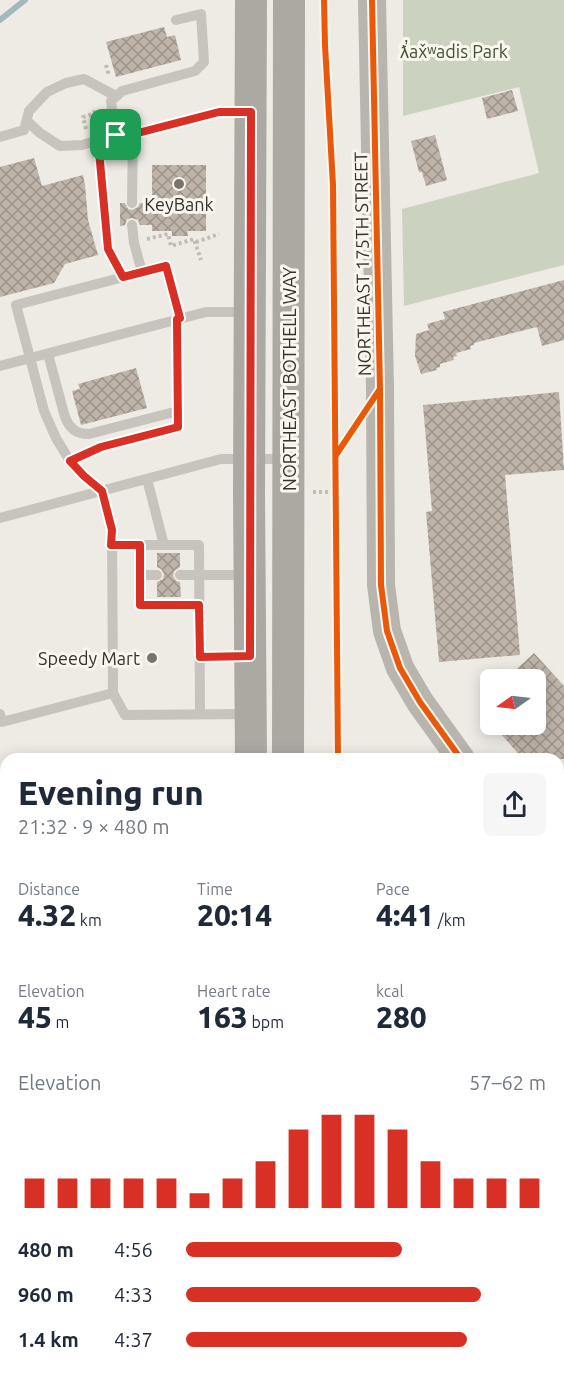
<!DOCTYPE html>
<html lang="en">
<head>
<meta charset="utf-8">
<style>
	:root { --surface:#fff; --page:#f6f6f7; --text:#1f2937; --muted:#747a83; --accent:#d93025 }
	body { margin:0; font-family:Ubuntu,sans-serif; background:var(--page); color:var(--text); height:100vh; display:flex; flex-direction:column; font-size:22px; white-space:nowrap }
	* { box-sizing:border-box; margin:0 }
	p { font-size:20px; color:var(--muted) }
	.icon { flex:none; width:33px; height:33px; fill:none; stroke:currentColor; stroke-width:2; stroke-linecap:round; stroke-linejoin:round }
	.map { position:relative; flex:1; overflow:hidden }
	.side { position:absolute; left:0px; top:753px; width:564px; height:621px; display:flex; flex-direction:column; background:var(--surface); border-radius:18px 18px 0 0; box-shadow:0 3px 15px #0003 }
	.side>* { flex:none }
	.needle { width:39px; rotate:256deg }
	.fabs { position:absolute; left:480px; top:669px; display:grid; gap:12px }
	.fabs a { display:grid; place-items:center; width:66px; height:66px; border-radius:9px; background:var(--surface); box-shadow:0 3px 15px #0003; font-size:30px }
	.pin { position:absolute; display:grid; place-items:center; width:51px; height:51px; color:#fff; margin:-26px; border-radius:12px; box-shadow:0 3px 9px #0006 }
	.round { display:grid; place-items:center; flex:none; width:63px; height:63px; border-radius:9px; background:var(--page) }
	.summary { display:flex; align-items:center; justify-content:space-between; height:102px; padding:0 18px }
	h1 { font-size:33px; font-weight:800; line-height:45px }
	.figures { display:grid; grid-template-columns:repeat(3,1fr); gap:9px; height:102px; padding:6px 18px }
	.figures div { display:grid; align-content:center }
	.figures b { font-size:30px; font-weight:800 }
	.figures small { font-size:16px; font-weight:400 }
	.figures p { font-size:16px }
	.chart { height:168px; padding:12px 18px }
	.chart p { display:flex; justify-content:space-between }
	.chart svg { width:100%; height:108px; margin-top:6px; stroke:var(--accent); stroke-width:6 }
	ul { padding:0 18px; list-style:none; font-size:20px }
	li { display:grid; grid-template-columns:96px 72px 1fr; align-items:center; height:45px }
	li i { height:15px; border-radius:8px; background:var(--accent) }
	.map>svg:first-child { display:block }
</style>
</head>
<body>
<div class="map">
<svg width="564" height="1374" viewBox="0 0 564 1374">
	<defs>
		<pattern id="building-cross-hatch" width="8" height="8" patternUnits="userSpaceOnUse" patternTransform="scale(1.5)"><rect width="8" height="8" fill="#bfb4a9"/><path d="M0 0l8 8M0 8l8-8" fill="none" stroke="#9c938a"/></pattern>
	</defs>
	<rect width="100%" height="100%" fill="#eeebe4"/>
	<path fill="#cbd3c0" d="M403,0H564V265L404,306L402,209L539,173L519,87L403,116Z"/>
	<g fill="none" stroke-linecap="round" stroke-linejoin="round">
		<path stroke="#a3b7bc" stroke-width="6" d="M0,20L25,0"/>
	</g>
	<path fill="url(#building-cross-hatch)" d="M164,27L167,37L175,35L181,60L116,77L106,42Z
		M512,90L518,111L487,119L482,98Z
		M435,135L447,180L426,186L422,172H419L411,141Z
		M34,158L42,186L83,175L85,185L88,220L98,255L65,264L54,283L0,297V167Z
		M152,165H206V231H187L188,236H172V231H152V225H140L138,220L132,218L127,219L125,225L120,226V203H125L128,209L132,210L138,207L140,203H152Z
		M564,280V340L542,346L537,327L474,343V345L470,346L471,349L456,353L457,356L453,357L454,360L440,364V367L436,368L437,370L421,374L415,356L416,334L429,330L427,324L445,319L443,312Z
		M136,368L147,408L81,425L72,391L80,389L78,384Z
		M559,392L564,470L505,475L520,655L439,662L426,512L432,511L423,405Z
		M157,553H180V567L174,571L173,576L176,581L180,582L181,597H157V582L163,579L164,574L161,569L157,567Z
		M534,653L564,686V759H523L492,724H536V680H505Z"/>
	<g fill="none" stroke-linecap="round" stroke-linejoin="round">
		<path stroke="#c0bcb6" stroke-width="4" stroke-dasharray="3 3" stroke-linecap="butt" d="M106,65L109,76
			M86,129L83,117L93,114L96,109
			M147,239L168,234L171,246L194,239L201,260
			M196,242L219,234
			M313,492H336"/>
		<path stroke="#c7c3bd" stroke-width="10" d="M27,121L40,133L60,146L82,145L115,135L133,134L219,112H247
			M115,135L111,101L122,91L195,71L204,62L201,14L176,20
			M0,137L24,130L29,111L47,92L66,83L84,79L116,96
			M98,140L108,249L123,277
			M132,203L133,134
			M132,225L134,243L142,272
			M180,318L166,266L16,305L44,411L56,438L70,461L84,476L102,491L112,530L113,693L125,715L248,714
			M48,354L65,417C70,429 76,434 89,434L178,411
			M0,366L206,312H247
			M70,461L101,447L178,427L177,319
			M147,479L164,545
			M0,518L221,459H286
			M112,545H199L200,714
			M140,545V605H199
			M140,575H157
			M180,575H246
			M200,657L247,656
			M0,714L2,722L113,693
			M0,974L6,972
			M0,1233L6,1232
			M0,1292L6,1296"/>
		<path stroke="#c7c3bd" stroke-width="20" d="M0,874L6,875
			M0,948L6,950"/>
		<path stroke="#b8b4ae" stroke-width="28" d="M372,0L380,389L381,585L387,631L400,668L420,702L461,759
			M550,1368V1374"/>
		<path stroke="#aca8a2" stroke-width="32" d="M251,759L249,492L251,0
			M288,759L289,0
			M248,1374V1368
			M287,1374V1368"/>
		<defs>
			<path id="cycleway" d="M324,0L325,45L333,185L338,759
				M372,0L380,389L381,585L387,631L400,668L420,702L461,759
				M336,455L380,389"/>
		</defs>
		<use href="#cycleway" stroke="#f9f6ee" stroke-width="10"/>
		<use href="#cycleway" stroke="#e8590c" stroke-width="6"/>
	</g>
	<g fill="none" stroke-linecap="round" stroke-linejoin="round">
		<defs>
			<path id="route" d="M219,112H251L250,656L200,657L199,605H140V545H111L112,530L102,491L84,476L70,461L101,447L178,427L177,319L180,318L166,266L123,277L108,249L98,140L116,135L134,134Z"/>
		</defs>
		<use href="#route" stroke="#fff" stroke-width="12"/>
		<use href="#route" stroke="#d93025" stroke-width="8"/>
	</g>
	<g fill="#78736c" stroke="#f9f6ee" stroke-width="2">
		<circle cx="179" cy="184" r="6"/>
		<circle cx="152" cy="658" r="6"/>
	</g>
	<g text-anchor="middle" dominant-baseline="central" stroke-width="6" stroke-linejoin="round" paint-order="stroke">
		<g font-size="18" fill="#405332" stroke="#f9f6ee">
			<text x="454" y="51">ƛ̕ax̌ʷadis Park</text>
		</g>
		<g font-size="18" fill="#38322c" stroke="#f9f6ee">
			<text x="179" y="204">KeyBank</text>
			<text x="140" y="658" text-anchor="end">Speedy Mart</text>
		</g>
		<g font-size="18" fill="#38322c" stroke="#f9f6ee">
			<text transform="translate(362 264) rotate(-91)">NORTHEAST 175TH STREET</text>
			<text transform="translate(289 379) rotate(-90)">NORTHEAST BOTHELL WAY</text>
		</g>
	</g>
</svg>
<div class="fabs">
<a><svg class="needle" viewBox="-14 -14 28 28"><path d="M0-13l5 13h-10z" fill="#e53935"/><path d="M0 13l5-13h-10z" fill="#747a83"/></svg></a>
</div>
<div class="pin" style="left:116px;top:135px;background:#1e9e55"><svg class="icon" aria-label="arrive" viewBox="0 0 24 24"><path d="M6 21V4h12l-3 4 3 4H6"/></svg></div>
<section class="side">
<div class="summary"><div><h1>Evening run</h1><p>21:32 · 9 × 480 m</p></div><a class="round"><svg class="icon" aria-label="share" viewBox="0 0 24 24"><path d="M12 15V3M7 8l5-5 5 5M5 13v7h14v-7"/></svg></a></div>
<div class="figures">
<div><p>Distance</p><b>4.32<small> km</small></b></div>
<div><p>Time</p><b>20:14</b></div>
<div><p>Pace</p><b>4:41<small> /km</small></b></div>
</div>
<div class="figures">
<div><p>Elevation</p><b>45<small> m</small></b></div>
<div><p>Heart rate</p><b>163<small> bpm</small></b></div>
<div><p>kcal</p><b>280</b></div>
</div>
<div class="chart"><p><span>Elevation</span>57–62 m</p>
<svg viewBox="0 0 160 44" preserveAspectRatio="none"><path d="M5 44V32M15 44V32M25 44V32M35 44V32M45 44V32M55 44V38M65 44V32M75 44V25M85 44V12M95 44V6M105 44V6M115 44V12M125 44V25M135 44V32M145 44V32M155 44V32"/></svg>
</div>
<ul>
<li><b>480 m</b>4:56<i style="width:60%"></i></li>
<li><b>960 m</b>4:33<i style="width:82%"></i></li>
<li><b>1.4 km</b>4:37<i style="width:78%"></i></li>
</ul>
</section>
</div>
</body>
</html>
